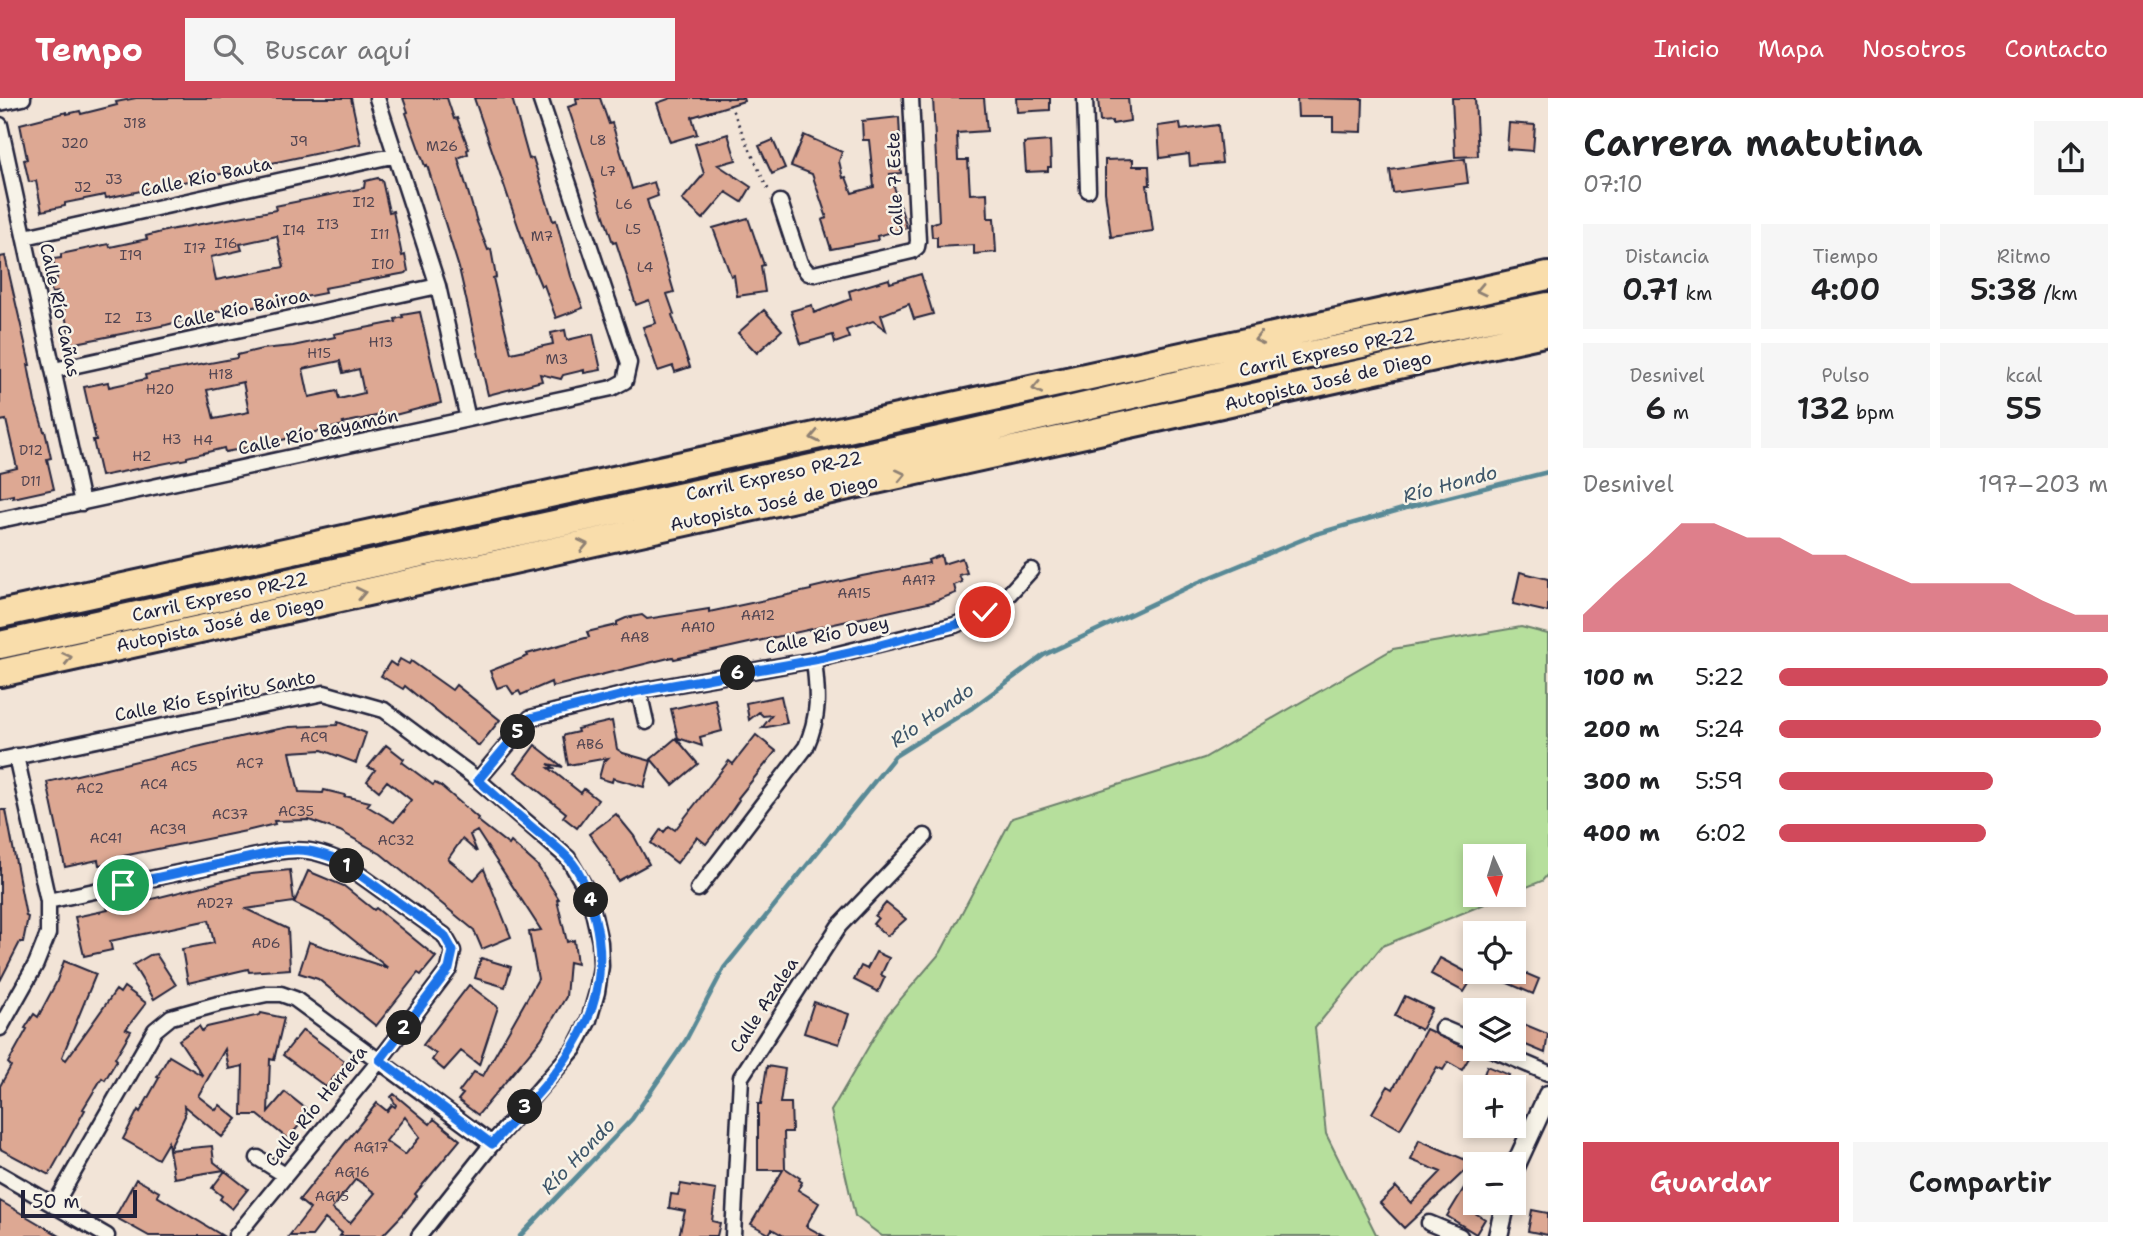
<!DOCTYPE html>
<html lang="es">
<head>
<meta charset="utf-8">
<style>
	:root { --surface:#fff; --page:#f6f6f6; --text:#202124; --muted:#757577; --accent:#d1495b }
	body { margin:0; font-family:"Shantell Sans",sans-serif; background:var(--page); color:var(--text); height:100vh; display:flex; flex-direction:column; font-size:26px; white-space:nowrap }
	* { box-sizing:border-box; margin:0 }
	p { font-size:23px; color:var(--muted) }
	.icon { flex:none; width:38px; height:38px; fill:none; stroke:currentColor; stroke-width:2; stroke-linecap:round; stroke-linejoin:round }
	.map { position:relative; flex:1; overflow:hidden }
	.drawer { display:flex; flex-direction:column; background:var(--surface); width:595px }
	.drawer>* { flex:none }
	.needle { width:46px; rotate:176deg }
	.buttons { position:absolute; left:1463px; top:746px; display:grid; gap:14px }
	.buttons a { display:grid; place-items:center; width:63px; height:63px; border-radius:0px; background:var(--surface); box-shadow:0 4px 10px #0003; font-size:35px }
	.scale { position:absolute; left:21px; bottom:18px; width:116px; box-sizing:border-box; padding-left:7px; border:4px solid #22223b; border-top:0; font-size:19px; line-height:24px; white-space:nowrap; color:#22223b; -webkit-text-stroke:5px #f7f3e8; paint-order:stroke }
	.pin { position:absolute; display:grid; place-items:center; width:60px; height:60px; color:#fff; margin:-30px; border:4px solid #fff; border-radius:50%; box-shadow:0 2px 7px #0007 }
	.km { position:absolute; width:35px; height:35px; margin:-18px; border-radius:50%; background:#222; color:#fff; font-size:19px; line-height:35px; text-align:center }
	.round { display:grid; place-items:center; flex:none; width:74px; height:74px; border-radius:0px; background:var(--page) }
	.headline { display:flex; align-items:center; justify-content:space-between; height:119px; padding:0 35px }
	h1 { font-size:38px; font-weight:600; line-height:52px }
	.stats { display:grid; grid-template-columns:repeat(3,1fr); gap:10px; height:119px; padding:7px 35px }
	.stats div { display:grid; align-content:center; border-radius:0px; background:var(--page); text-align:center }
	.stats b { font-size:30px; font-weight:600 }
	.stats small { font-size:19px; font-weight:400 }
	.stats p { font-size:19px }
	.chart { height:196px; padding:14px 35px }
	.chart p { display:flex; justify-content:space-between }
	.chart svg { width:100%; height:126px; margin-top:7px; fill:var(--accent); opacity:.7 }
	.cta { display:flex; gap:14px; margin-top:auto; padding:14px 35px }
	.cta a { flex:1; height:80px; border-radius:0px; background:var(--accent); color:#fff; font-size:28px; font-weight:600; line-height:80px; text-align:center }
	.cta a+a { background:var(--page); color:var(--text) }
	ul { padding:0 35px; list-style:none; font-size:23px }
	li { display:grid; grid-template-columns:112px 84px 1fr; align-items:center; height:52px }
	li i { height:18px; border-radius:9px; background:var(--accent) }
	header { display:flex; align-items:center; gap:42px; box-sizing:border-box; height:98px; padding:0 35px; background:var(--accent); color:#fff }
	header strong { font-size:33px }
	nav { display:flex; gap:38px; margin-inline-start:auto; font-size:24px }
	.search { width:490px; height:63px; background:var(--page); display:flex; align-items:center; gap:18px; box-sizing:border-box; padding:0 24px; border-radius:0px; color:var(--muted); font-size:26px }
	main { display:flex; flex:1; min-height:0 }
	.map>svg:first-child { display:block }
</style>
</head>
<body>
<header>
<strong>Tempo</strong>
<div class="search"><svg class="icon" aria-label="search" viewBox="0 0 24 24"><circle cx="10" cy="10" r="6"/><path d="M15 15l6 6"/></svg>Buscar aquí</div>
<nav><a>Inicio</a><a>Mapa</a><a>Nosotros</a><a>Contacto</a></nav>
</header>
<main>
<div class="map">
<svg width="1548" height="1138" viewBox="0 0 1548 1138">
	<rect width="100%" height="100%" fill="#f2e4d7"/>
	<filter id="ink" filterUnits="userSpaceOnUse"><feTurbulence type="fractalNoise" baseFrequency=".0143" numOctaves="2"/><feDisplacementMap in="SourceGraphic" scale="14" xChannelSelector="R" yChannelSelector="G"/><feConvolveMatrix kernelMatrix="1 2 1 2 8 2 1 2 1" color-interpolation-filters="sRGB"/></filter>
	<g filter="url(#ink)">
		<path fill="#b6df9c" stroke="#6c806c" stroke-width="2" d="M1521,529L1548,536V776L1542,783L1514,794V758H1475V796H1509L1382,848L1315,930L1326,1036L1377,1138H882L855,1118L831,1013L887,917L941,854L1012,720L1204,660L1393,551Z"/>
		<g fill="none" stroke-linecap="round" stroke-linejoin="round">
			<path stroke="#588996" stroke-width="4.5" d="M520,1138L632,1021L686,942L724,870L895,658L972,610L1044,557L1199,484L1316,436L1413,408L1548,374"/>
		</g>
		<path fill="#dda893" stroke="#22223b" stroke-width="2" fill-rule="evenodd" d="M136,0H351L361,46L136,94L106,100L105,97L65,105V108L42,113L36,83L29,84L24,62L27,61L20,26L67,14V16L80,13L81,16L117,7L116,4Z
			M403,0H447L454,21L457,20L469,51L467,52L468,56L458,60L477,124L488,152L491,151L496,179L493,180L511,255L553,246L551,235L565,232L567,242L593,236L601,272L584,275V272L563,277L561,281L540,276L542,283L488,297L459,170L427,67L425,68L406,15L408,14Z
			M474,0H512L529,61L533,60L553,123L556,122L571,178L583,210L556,220L544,187L541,188L528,157Z
			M576,0H600L609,26L612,25L632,91L654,84L658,98L647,102L674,194L667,196L674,216L672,217L690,269L675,274L673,268L658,273L643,229L656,225L649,202L636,207L616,144L613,145L568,9L577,6Z
			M671,0H743L744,3L692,19L697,36L670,44L657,5Z
			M933,0H984L987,33L957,35L958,62H968L970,96L987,95L988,120H994L996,154L974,156V147L937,149V139H932L931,126L939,123Z
			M1016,0H1050V12L1017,14Z
			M1098,0H1128L1130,23L1112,26V23L1100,24Z
			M1297,0L1363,1L1362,34L1333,33V19H1298Z
			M1452,0H1475L1478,58L1455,59Z
			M899,19L900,40L897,41L901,75L890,76L907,130L877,138L878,142L831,151L822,122L827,120L812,76L791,68L804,37L842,54L839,63L843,80L846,79L852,95L874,89L869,42H863L862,23Z
			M1180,25L1181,32L1218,27L1222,65L1190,68L1189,56L1160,60L1158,28Z
			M1509,25L1535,27L1533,53L1507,51Z
			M728,36L736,62L718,67L751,89L742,104L726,94L703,121L682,102L704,76L695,46Z
			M773,42L785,70L772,76L759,48Z
			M1050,43L1051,69H1048V73L1026,74L1024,45Z
			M1133,61V68H1149L1150,87H1147L1153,133L1111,139L1105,94V62Z
			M1465,61L1468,85L1393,95L1390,72Z
			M378,80L379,82H382L389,114L393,113L402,158L405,157L408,173L406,175L324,190L325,195L228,214L227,211L166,227L71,246L62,202L59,194L52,195L49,182L57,181L53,161L61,160V156L109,146L110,149L147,141L146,138L169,132L276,112L275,108L364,90L365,83ZM277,138L284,169L216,182L211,159L242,152L240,146Z
			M748,120L764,167L761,168L765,194L737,198L734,177L731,178L713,130Z
			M5,158L30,267H28L35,304L44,333H45L51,360L47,361L54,391L13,400V397L0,400V374L17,370L6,322L0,323V159Z
			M921,176L933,216L914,221L909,206L881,217L886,232L873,223L846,232L849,240L835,245L833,237L801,246L791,213L812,207L814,215L851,201L849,193L889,181L890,185Z
			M764,212L782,232L757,255L738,235Z
			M420,214L441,305L387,319L386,316L343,325L344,327L257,348L225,354L224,350L187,359V361L101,378L93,342H96L84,289L108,284L109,289L146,281L145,277L237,260V257L262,251L293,248L335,239L334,236L396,224L395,221L403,219L402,217ZM340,263L343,275L359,271L364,295L339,301L337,293L309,299L303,271ZM243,284L249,314L214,321L207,292Z
			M941,457L943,466L962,460L967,475L959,477L962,484L954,487L956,495L932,504L718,552L674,561L673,559L552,589L551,584L521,597L519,593L513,596L507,587L497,590L490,573L528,558L527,556L589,539L587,534L617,527V524L626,520L642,517L647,521L709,511V514L811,492V490L862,478L929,465L928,462Z
			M1520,474L1548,481V514L1513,506Z
			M400,561L409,566L411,563L452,592L456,587L500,622L479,648L405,588L403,591L381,578L390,564L396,568Z
			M781,598L787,625L762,630L772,617L763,618L759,614L749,622L746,605Z
			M715,601L722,633L700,639L702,648L678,640L671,611Z
			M612,623L617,651L623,655L651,663L644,689L613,680L612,684L599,680L603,665L608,660L568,667L563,639L565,637L578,634L577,631Z
			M338,624L366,635L356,665L322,652L290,654L299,694L323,695L324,692L345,697L344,700L345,698L370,704L367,708L394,724L403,713L405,714L403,712L411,702L387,683L379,693L367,683L375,672L368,669L386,647L404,661L402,664L433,687L435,685L441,688L478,720L477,722L509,747L511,744L537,767L559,801L557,802L567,844L574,842L577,866L569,864L566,899L541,941L478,1017L458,1002L463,996L459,994L474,974L483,978L538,881L529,834L541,832L477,733L470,737L477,754L462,741L448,761L474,782L484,771L511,839L482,851L474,832L381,756L340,733L309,722L274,723L275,726L246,733L123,758L115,761L116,764L99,767L98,762L65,769L47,684L244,638L289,629L337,627Z
			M756,637L776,653L738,700L739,702L728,718L706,746L697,739L677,765L651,745L661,731L664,734L669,728L675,732L729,663L733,666Z
			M676,640L698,666L673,687L651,661Z
			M535,647L563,669L548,666L554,670H549L581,695L584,691L598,702L577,730L563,719L566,715L515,674Z
			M0,712H6L26,818L28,819L23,844H20L0,883Z
			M616,716L634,738L649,766L618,783L608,763L589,736Z
			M290,772L294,804L246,811L288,831L290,871L249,874L248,871L188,885L182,851L214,845L209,822L110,843L112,852L84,858L75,819L108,812L107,809L132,803V806L251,776Z
			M308,773L344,788L374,812L376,810L436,859L421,877L418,875L376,928L318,881L299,875L309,844L388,870L330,823L294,805Z
			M886,805L906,821L887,838L873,826L878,820L875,818Z
			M876,854L889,860L881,877L885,879L878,894L854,882L861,868L867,871Z
			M156,856L176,887L154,901L133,867L150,857Z
			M481,860L511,869L505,889L475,880Z
			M1440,860L1474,878L1464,894L1431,876Z
			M64,863L96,876L62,959L66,962L116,892L120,895L124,889L146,905L126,931L131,933L115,960L117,962L105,982L102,980L83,1011L85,1012L49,1077L0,1051V988L11,968L8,965L27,931L25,930L34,916L38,919L56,885Z
			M1480,873H1520L1539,881L1533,896Z
			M469,887L498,909L479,967L461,953L444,972L432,962L436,956L423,947Z
			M1405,898L1432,911L1421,932L1395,918Z
			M814,904L849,916L839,946L804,935Z
			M261,915L284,920L274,962L270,961L268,1014L285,994L310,1014L288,1041L258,1017H242L243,968L229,971L225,951L198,998L216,1012L220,1007L237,1021L222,1039L184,1008L185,1018L169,1051L168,1044L158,1061L123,1041L138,1012L140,1014L159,980L157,979L169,958L203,978L179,942L199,928L202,933L207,929L260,917Z
			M1514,922L1548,936L1545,955L1514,942Z
			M1426,931L1473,953L1462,972L1448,964L1443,972L1437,969L1400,1031L1372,1015L1388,988L1393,991Z
			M303,932L346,964L343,966L350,972L342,982L336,977L326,989L283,957Z
			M767,968L785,971L780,1005H791L792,1034H784L785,1070L800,1080L799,1082L802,1084L798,1092L819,1105L806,1128L824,1138H784L772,1131L769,1136L751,1126L783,1072H758V1006H761Z
			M1487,968L1509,977L1504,989H1490L1481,985Z
			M394,996L430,1026L434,1021L460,1042L415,1096L417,1098L402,1117L382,1138H340L342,1135L325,1121L312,1138H289L310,1111L299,1102L377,1005L387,1013L392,1007L395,1009L396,1007L391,999ZM405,1019L420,1039L405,1057L386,1043ZM356,1081L375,1095L350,1125L332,1111Z
			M1419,1042L1473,1065L1404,1130L1380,1105L1396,1089L1411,1105L1441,1074L1411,1062Z
			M212,1048L214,1064L224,1072L174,1080L169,1052Z
			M1475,1072V1115L1485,1121L1476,1136L1447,1118Z
			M225,1073L248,1091L232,1111L220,1101L222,1098L212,1090Z
			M136,1081L159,1094L157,1098L223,1138H149L115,1119Z
			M681,1086L716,1092L712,1123L720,1125L717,1138H679L685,1113L669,1110L671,1096L678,1097Z
			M0,1103L19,1114L60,1138H0Z
			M1532,1112L1548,1115V1137L1528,1133Z"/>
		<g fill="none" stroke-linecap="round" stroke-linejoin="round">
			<defs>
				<path id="minor" d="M377,0L438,188L468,321
					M1085,0L1088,92
					M0,5L23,0
					M0,27L82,405
					M780,104L800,165L808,175L814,176L912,153L917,149L918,143L911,0
					M25,139L396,57
					M54,272L438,188
					M0,422L612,290L625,283L629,265L540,0
					M639,593L646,624
					M0,662L324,595L384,612L478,682L568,760L589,796L600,844L601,868L597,894L589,922L574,951L492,1046L419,1138
					M478,682L530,620L639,593L814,562L955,527L985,514L1009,496L1031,472
					M698,791L806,649C820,617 818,596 814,562
					M48,803L275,754C301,750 314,752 339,762L444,837L453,853L449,871L380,962L236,1138
					M0,930L36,866L48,836V803L16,658
					M1442,930L1475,944
					M1489,950L1548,975
					M258,1060L285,1077
					M0,1076L107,1138
					M54,1108L155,932L171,919L218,906L267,896H281L295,901L492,1046
					M1429,1125L1460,1138
					M733,1138L741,979L839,828L925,738"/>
				<path id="tertiary" d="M1514,1071L1548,997
					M1498,1138L1506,1104"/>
				<path id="motorway" d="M0,516L1548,178
					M0,547L958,338L1264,266L1548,208
					M0,575L1548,234"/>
			</defs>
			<use href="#minor" stroke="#22223b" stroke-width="19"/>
			<use href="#tertiary" stroke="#22223b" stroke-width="23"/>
			<use href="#motorway" stroke="#22223b" stroke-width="32"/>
			<path stroke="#22223b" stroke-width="2.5" stroke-dasharray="2 5" stroke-linecap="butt" d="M727,0L766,88L771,94"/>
			<use href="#minor" stroke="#f7f3e8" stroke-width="14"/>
			<use href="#tertiary" stroke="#f7f3e8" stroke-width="18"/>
			<use href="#motorway" stroke="#f9ddab" stroke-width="26"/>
		</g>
		<defs><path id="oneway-chevron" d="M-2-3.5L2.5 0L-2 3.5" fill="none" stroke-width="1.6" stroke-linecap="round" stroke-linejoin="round" transform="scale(1.75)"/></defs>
		<g stroke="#8e8073">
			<use href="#oneway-chevron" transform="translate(1481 192) rotate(168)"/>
			<use href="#oneway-chevron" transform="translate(1259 241) rotate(167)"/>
			<use href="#oneway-chevron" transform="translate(1037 290) rotate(168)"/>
			<use href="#oneway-chevron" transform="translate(815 339) rotate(168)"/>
			<use href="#oneway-chevron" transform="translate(901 377) rotate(-12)"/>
			<use href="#oneway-chevron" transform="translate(583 447) rotate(-12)"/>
			<use href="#oneway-chevron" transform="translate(361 495) rotate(-12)"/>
			<use href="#oneway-chevron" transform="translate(67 560) rotate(-13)"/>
		</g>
	</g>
	<g fill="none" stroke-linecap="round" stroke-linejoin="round" filter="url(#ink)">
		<defs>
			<path id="route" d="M123,787L275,754C301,750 314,752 339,762L444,837L453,853L449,871L380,962L492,1046C552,980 619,920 595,821C590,799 583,775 567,759C557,749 545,740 534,731C515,715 497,699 478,682L530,620L639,593L814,562L876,548L955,527L985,514"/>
		</defs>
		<use href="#route" stroke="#fff" stroke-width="14"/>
		<use href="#route" stroke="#1a73e8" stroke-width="9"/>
	</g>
	<g text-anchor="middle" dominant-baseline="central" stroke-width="5" stroke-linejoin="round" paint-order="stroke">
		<g font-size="14" fill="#514451">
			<text x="135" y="25">J18</text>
			<text x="598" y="42">L8</text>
			<text x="299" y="43">J9</text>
			<text x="75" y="45">J20</text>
			<text x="442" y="48">M26</text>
			<text x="608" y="73">L7</text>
			<text x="114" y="81">J3</text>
			<text x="83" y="89">J2</text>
			<text x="364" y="104">I12</text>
			<text x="624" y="106">L6</text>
			<text x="328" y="126">I13</text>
			<text x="633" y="131">L5</text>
			<text x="294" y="132">I14</text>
			<text x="380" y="136">I11</text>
			<text x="542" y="138">M7</text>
			<text x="226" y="145">I16</text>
			<text x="195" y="150">I17</text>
			<text x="131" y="157">I19</text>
			<text x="383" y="166">I10</text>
			<text x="645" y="169">L4</text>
			<text x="144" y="219">I3</text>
			<text x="113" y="220">I2</text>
			<text x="381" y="244">H13</text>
			<text x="319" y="255">H15</text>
			<text x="557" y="261">M3</text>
			<text x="221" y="276">H18</text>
			<text x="160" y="291">H20</text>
			<text x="172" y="341">H3</text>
			<text x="203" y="342">H4</text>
			<text x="31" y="352">D12</text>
			<text x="142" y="358">H2</text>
			<text x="31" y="383">D11</text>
			<text x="919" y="482">AA17</text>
			<text x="854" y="495">AA15</text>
			<text x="758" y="517">AA12</text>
			<text x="698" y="529">AA10</text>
			<text x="635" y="539">AA8</text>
			<text x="314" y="639">AC9</text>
			<text x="590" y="646">AB6</text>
			<text x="250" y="665">AC7</text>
			<text x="184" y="668">AC5</text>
			<text x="154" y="686">AC4</text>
			<text x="90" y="690">AC2</text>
			<text x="296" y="713">AC35</text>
			<text x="230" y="716">AC37</text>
			<text x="168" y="731">AC39</text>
			<text x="106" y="740">AC41</text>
			<text x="396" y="742">AC32</text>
			<text x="215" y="805">AD27</text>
			<text x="266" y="845">AD6</text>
			<text x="371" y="1049">AG17</text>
			<text x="352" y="1074">AG16</text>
			<text x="332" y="1098">AG15</text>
		</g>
		<g font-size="18" fill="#22223b" stroke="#f7f3e8">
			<text transform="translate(206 79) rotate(-12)">Calle Río Bauta</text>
			<text transform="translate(895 86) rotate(-92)">Calle 7 Este</text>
			<text transform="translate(241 211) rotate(-12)">Calle Río Bairoa</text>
			<text transform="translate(60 212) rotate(78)">Calle Río Cañas</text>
			<text transform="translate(1327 254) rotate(-12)">Carril Expreso PR-22</text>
			<text transform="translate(1328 283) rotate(-13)">Autopista José de Diego</text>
			<text transform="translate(318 334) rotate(-12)">Calle Río Bayamón</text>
			<text transform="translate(774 378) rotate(-12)">Carril Expreso PR-22</text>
			<text transform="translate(774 405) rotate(-12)">Autopista José de Diego</text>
			<text transform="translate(220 499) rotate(-12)">Carril Expreso PR-22</text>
			<text transform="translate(220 526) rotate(-12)">Autopista José de Diego</text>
			<text transform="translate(827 537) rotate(-12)">Calle Río Duey</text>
			<text transform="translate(215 598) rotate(-11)">Calle Río Espíritu Santo</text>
			<text transform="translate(764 907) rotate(-57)">Calle Azalea</text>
			<text transform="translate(316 1008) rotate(-51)">Calle Río Herrera</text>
		</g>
		<g font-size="19" font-style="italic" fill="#3d5569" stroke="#f7f3e8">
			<text transform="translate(1450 386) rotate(-15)">Río Hondo</text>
			<text transform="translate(932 617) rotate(-35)">Río Hondo</text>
			<text transform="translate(578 1058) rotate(-46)">Río Hondo</text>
		</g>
	</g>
</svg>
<div class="buttons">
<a><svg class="needle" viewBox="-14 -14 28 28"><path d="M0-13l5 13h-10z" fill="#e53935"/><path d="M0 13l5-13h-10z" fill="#757577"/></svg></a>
<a><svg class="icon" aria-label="locate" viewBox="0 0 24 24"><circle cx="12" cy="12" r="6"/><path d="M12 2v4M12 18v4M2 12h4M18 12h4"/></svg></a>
<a><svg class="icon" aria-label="layers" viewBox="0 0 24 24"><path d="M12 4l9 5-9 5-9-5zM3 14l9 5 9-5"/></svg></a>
<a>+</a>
<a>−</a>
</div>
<div class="scale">50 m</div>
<div class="pin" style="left:123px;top:787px;background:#1e9e55"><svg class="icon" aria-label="arrive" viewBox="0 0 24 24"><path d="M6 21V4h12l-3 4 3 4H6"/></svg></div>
<div class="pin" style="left:985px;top:514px;background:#d93025"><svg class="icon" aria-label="check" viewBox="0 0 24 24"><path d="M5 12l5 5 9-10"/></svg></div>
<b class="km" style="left:347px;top:768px">1</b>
<b class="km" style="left:404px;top:930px">2</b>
<b class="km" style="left:525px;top:1009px">3</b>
<b class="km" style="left:591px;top:802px">4</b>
<b class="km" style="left:518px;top:634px">5</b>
<b class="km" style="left:738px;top:575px">6</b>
</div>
<section class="drawer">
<div class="headline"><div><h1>Carrera matutina</h1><p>07:10</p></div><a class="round"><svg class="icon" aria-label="share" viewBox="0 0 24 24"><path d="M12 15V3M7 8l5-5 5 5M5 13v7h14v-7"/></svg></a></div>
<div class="stats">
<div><p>Distancia</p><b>0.71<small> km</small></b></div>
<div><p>Tiempo</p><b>4:00</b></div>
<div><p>Ritmo</p><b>5:38<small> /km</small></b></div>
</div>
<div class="stats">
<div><p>Desnivel</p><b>6<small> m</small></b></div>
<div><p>Pulso</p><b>132<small> bpm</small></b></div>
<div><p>kcal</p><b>55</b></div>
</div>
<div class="chart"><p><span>Desnivel</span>197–203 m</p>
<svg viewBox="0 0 160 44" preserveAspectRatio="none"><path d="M0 44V38L10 27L20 17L30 6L40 6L50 11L60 11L70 17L80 17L90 22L100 27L110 27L120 27L130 27L140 33L150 38L160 38V44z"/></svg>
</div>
<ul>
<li><b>100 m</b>5:22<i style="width:100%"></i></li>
<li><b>200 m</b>5:24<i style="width:98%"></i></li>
<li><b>300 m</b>5:59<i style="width:65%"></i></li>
<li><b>400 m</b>6:02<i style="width:63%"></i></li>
</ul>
<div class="cta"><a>Guardar</a><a>Compartir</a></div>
</section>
</main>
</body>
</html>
